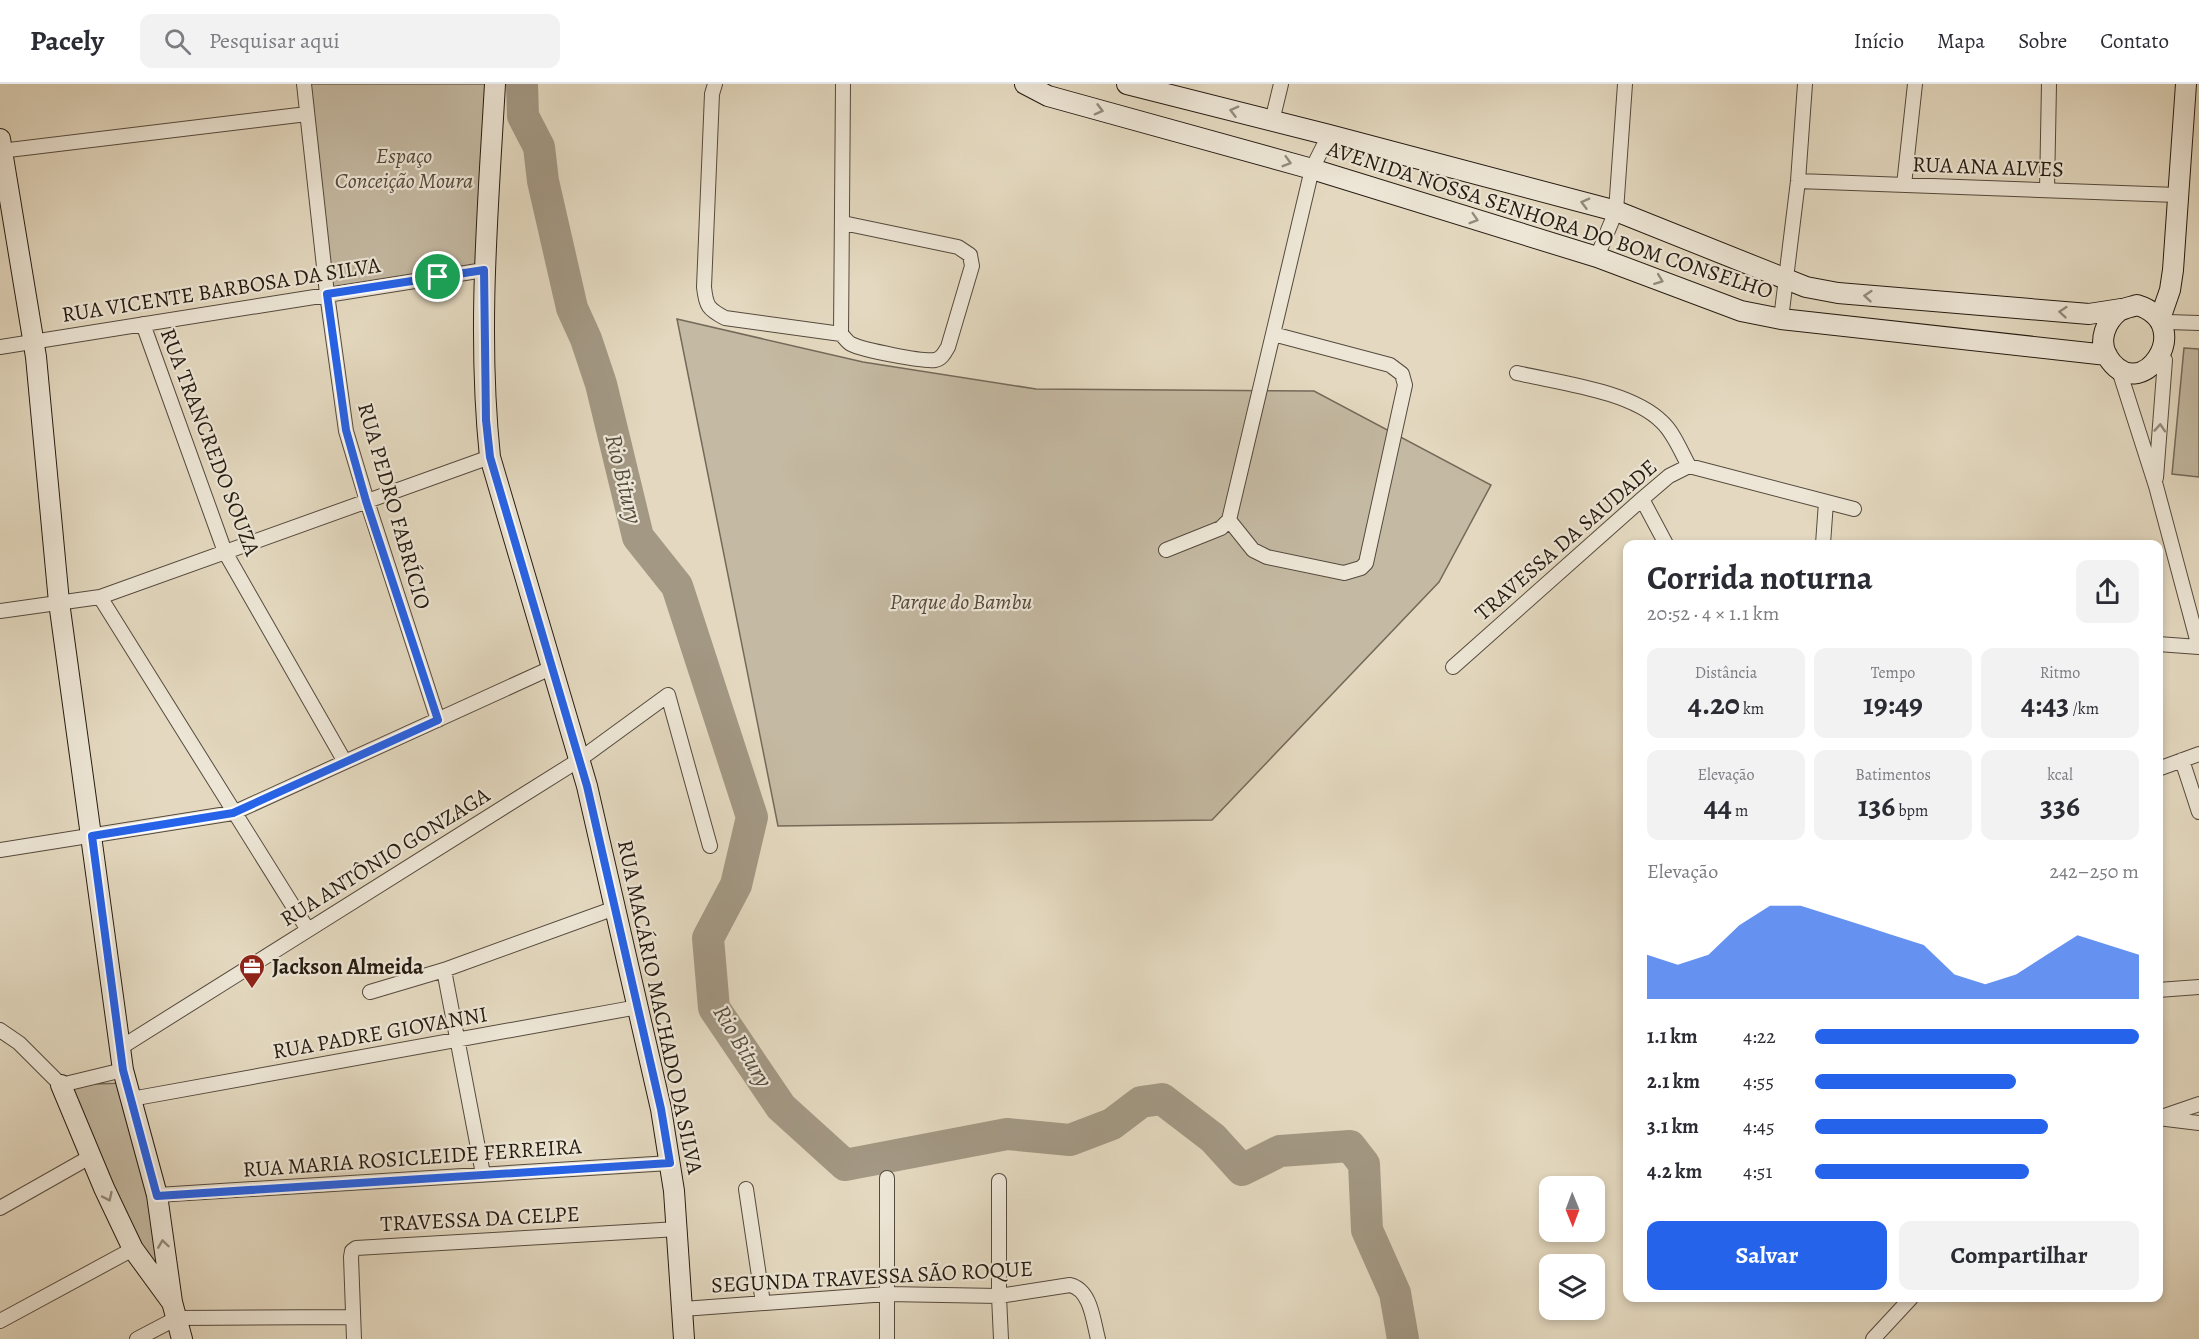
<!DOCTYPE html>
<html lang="pt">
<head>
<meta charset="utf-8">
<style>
	:root { --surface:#fff; --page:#f2f2f3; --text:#2b2b33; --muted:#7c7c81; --line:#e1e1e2; --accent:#2563eb }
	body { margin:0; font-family:Alegreya,serif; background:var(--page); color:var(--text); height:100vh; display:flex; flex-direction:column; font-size:22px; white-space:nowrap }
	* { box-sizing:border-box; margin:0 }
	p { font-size:20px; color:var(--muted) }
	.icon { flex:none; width:33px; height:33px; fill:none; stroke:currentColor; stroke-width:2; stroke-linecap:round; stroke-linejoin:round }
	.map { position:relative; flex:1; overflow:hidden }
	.side { position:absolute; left:1623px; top:456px; width:540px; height:762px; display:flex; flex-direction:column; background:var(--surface); border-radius:12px; box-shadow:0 3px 9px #0003 }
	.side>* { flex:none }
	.needle { width:39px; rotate:179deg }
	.fabs { position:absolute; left:1539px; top:1092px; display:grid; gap:12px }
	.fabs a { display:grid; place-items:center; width:66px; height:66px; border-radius:12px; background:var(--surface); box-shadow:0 3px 9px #0003; font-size:30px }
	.pin { position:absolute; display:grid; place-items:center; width:51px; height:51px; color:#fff; margin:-26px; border:3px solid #fff; border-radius:50%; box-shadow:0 2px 6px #0007 }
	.round { display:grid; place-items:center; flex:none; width:63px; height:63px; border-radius:12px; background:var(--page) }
	.head { display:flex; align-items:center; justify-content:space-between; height:102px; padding:0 24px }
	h1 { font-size:33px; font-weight:700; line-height:45px }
	.stats { display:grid; grid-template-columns:repeat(3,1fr); gap:9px; height:102px; padding:6px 24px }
	.stats div { display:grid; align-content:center; border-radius:12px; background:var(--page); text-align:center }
	.stats b { font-size:30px; font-weight:700 }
	.stats small { font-size:16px; font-weight:400 }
	.stats p { font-size:16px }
	.chart { height:168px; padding:12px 24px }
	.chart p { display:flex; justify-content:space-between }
	.chart svg { width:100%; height:108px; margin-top:6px; fill:var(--accent); opacity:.7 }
	.cta { display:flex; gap:12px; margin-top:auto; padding:12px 24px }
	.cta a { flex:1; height:69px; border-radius:12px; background:var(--accent); color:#fff; font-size:24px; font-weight:700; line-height:69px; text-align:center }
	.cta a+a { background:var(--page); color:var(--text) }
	ul { padding:0 24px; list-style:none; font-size:20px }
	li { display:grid; grid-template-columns:96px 72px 1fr; align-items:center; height:45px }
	li i { height:15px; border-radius:8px; background:var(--accent) }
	header { display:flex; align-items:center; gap:36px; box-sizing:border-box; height:84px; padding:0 30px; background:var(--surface); border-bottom:2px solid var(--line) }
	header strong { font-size:28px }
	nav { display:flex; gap:33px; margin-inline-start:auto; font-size:21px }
	.search { width:420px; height:54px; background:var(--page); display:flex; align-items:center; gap:15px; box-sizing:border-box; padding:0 21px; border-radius:12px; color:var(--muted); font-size:22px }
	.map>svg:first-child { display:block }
</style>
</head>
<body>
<header>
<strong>Pacely</strong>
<div class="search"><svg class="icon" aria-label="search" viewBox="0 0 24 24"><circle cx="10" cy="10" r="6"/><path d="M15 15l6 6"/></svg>Pesquisar aqui</div>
<nav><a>Início</a><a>Mapa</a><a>Sobre</a><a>Contato</a></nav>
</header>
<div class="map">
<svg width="2199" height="1255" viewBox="0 0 2199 1255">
	<rect width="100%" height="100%" fill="#e4d9c0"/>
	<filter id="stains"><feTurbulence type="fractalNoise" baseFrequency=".00333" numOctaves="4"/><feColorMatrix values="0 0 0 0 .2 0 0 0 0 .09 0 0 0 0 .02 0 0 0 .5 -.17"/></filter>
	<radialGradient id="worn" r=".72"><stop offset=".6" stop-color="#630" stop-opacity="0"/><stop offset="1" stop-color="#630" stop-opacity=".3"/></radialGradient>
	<path fill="#c4b9a2" stroke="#746a5a" stroke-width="1.5" d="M310,0H494L480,182L331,204Z
		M677,235L863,278L1036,305L1314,307L1491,401L1439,498L1212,736L778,742Z
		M2184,264L2199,265V393L2172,390Z
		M126,999L166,1178L145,1183L61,1001Z"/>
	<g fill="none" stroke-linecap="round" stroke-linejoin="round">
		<path stroke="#a39884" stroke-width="32" d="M522,0L523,32L539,63L543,97L572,224L586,255L601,300L638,453L677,502L752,733L736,801L708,854L714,924L781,1023L845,1081L1007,1050L1070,1056L1112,1040L1141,1018L1162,1015L1213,1054L1242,1086L1280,1067L1350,1062L1364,1080L1367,1146L1395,1209L1403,1255"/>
		<defs>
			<path id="street" d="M304,0L327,210L346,347L367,417L438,636
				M715,0L712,10L704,203C706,222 708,225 725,234L841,250C845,254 847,258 851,260C863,266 923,278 935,276C942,275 945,268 948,263L972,182L970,171L958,163L843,139
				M1272,37L1281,0
				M0,67L307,30
				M1798,97L2177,111
				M1904,101L1915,0
				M2047,106L2049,0
				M1597,173L1616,127L1625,0
				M1781,235L1798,97L1805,0
				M2168,238L2199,239
				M143,240L225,468L345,678
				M841,250L843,0
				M0,263L484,186
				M2118,283L2156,402L2199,563
				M1517,289C1560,299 1631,307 1662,338C1674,349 1681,368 1689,382
				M2156,394L2165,276
				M1642,415L1666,460
				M1229,436L1253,466L1267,473L1344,489L1361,484L1366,479L1405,301L1402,290L1390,281L1273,250
				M1823,460L1826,418
				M1166,466L1221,444L1229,436L1312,85L1329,51
				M100,513L308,846
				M0,527L100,513L490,373
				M2158,560L2199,563
				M1453,583L1642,415L1669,392L1689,382L1854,425
				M2182,676L2199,728
				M2158,685L2199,670
				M0,766L233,729L551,584
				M444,886L483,1090
				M2158,906L2199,903
				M370,908L444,886L615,824
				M0,946L19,959L61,1001L123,986
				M120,964L579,676L668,611L710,762
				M131,1015L638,923
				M2164,1032L2199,1020
				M2158,1034L2199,1039
				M887,1094V1255
				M999,1097V1212L1001,1255
				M746,1105L763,1219
				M157,1111L670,1079
				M0,1124L90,1073
				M683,1225L887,1210L999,1212L1070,1201C1091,1206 1093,1236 1098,1255
				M0,1237L133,1165
				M137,1255L177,1234L353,1233
				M354,1255L351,1173L352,1167L356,1164L678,1145
				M1873,1255L1911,1214"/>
			<path id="secondary" d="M495,0C488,124 477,249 490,373L587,702L661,1025L674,1107L684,1255
				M1025,0L1048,12L1312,85L1597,173L1741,227L1781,235L2107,271
				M1127,0L1329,51L1616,127L1806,203L1838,209L2089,230L2121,225
				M0,55L36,273L59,518L123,986L157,1111L172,1218L182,1255
				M2137,221C2199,240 2140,326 2107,272C2098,256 2106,237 2119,227C2124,224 2131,223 2137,221Z
				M2161,232L2170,206L2173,186L2186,0
				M61,1001L104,1104L133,1165L171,1217"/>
		</defs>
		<use href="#street" stroke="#554a3d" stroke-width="16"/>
		<use href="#secondary" stroke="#251b11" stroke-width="22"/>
		<use href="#street" stroke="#ede6d6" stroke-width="14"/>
		<use href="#secondary" stroke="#ede6d6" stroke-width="20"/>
	</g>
	<defs><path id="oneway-chevron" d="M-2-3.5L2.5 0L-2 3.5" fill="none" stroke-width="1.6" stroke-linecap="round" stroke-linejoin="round" transform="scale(1.5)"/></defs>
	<g stroke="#938b7d">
		<use href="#oneway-chevron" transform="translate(1099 26) rotate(15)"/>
		<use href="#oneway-chevron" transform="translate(1234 27) rotate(-165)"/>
		<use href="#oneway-chevron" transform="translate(1287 78) rotate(16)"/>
		<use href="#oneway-chevron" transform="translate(1585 119) rotate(-165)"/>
		<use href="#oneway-chevron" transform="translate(1474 135) rotate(17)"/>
		<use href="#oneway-chevron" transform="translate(1659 196) rotate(21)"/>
		<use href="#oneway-chevron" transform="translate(1868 212) rotate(-175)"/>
		<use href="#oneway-chevron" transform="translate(2063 228) rotate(-175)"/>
		<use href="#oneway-chevron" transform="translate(2160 344) rotate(-86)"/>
		<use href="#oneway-chevron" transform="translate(108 1113) rotate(65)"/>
		<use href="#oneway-chevron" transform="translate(163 1160) rotate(-98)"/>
	</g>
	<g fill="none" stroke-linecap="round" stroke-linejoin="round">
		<defs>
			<path id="route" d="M484,186L486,336L490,373L587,702L661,1025L670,1079L157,1112L123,986L92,752L233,729L438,636L366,417L346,346L327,210Z"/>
		</defs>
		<use href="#route" stroke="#fff" stroke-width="12"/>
		<use href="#route" stroke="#2563eb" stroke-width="8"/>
	</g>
	<defs>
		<symbol id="office-pin" viewBox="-11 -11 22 30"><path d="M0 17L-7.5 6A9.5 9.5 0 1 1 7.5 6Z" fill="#8f2418" stroke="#ede6d6"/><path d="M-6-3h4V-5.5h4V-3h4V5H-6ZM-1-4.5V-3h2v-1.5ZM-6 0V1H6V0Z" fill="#fff"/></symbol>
	</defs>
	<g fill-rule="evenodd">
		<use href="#office-pin" x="237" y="868" width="30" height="40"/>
	</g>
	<g text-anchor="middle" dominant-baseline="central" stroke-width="4.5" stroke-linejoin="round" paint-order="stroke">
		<g font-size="22" font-style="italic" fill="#554a3c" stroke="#ede6d6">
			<text x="404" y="72">Espaço<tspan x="404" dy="25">Conceição Moura</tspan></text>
			<text x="961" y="518">Parque do Bambu</text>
		</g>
		<g font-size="22" fill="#251b11" stroke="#ede6d6">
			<text transform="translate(1988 83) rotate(2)">RUA ANA ALVES</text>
			<text transform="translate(1550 136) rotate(18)">AVENIDA NOSSA SENHORA DO BOM CONSELHO</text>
			<text transform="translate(221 206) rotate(-9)">RUA VICENTE BARBOSA DA SILVA</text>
			<text transform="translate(210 358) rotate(69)">RUA TRANCREDO SOUZA</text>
			<text transform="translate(394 422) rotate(74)">RUA PEDRO FABRÍCIO</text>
			<text transform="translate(1566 456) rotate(-41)">TRAVESSA DA SAUDADE</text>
			<text transform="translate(385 773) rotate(-32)">RUA ANTÔNIO GONZAGA</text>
			<text transform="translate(660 923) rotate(78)">RUA MACÁRIO MACHADO DA SILVA</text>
			<text transform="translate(380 949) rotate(-10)">RUA PADRE GIOVANNI</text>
			<text transform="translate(412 1074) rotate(-4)">RUA MARIA ROSICLEIDE FERREIRA</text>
			<text transform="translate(480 1135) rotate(-3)">TRAVESSA DA CELPE</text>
			<text transform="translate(872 1193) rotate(-3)">SEGUNDA TRAVESSA SÃO ROQUE</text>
		</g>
		<g font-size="22" font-weight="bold" fill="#251b11" stroke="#ede6d6" text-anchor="start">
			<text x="272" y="883">Jackson Almeida</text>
		</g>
		<g font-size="24" font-style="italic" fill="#574d3f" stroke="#ede6d6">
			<text transform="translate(624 395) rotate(76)">Rio Bitury</text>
			<text transform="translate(743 962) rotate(59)">Rio Bitury</text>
		</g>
	</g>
	<rect width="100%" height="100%" filter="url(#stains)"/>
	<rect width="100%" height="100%" fill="url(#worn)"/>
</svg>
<div class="fabs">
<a><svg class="needle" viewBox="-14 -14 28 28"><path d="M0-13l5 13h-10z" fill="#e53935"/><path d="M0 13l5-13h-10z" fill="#7c7c81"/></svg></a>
<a><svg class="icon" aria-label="layers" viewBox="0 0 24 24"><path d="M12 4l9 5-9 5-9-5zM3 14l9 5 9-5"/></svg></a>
</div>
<div class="pin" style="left:438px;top:193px;background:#1e9e55"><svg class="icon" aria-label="arrive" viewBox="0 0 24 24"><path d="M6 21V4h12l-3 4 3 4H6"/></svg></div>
<section class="side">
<div class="head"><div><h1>Corrida noturna</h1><p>20:52 · 4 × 1.1 km</p></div><a class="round"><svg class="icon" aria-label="share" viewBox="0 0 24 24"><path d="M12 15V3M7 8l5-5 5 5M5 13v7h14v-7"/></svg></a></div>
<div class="stats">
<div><p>Distância</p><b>4.20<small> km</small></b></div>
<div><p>Tempo</p><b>19:49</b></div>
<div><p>Ritmo</p><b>4:43<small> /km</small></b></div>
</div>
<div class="stats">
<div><p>Elevação</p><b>44<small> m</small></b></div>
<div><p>Batimentos</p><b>136<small> bpm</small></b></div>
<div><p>kcal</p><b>336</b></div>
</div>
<div class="chart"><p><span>Elevação</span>242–250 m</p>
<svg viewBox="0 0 160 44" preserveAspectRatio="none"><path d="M0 44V26L10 30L20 26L30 14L40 6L50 6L60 10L70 14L80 18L90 22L100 34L110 38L120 34L130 26L140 18L150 22L160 26V44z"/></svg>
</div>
<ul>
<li><b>1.1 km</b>4:22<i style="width:100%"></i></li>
<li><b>2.1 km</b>4:55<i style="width:62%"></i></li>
<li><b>3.1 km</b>4:45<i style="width:72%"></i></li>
<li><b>4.2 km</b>4:51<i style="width:66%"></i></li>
</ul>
<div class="cta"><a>Salvar</a><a>Compartilhar</a></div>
</section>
</div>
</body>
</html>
